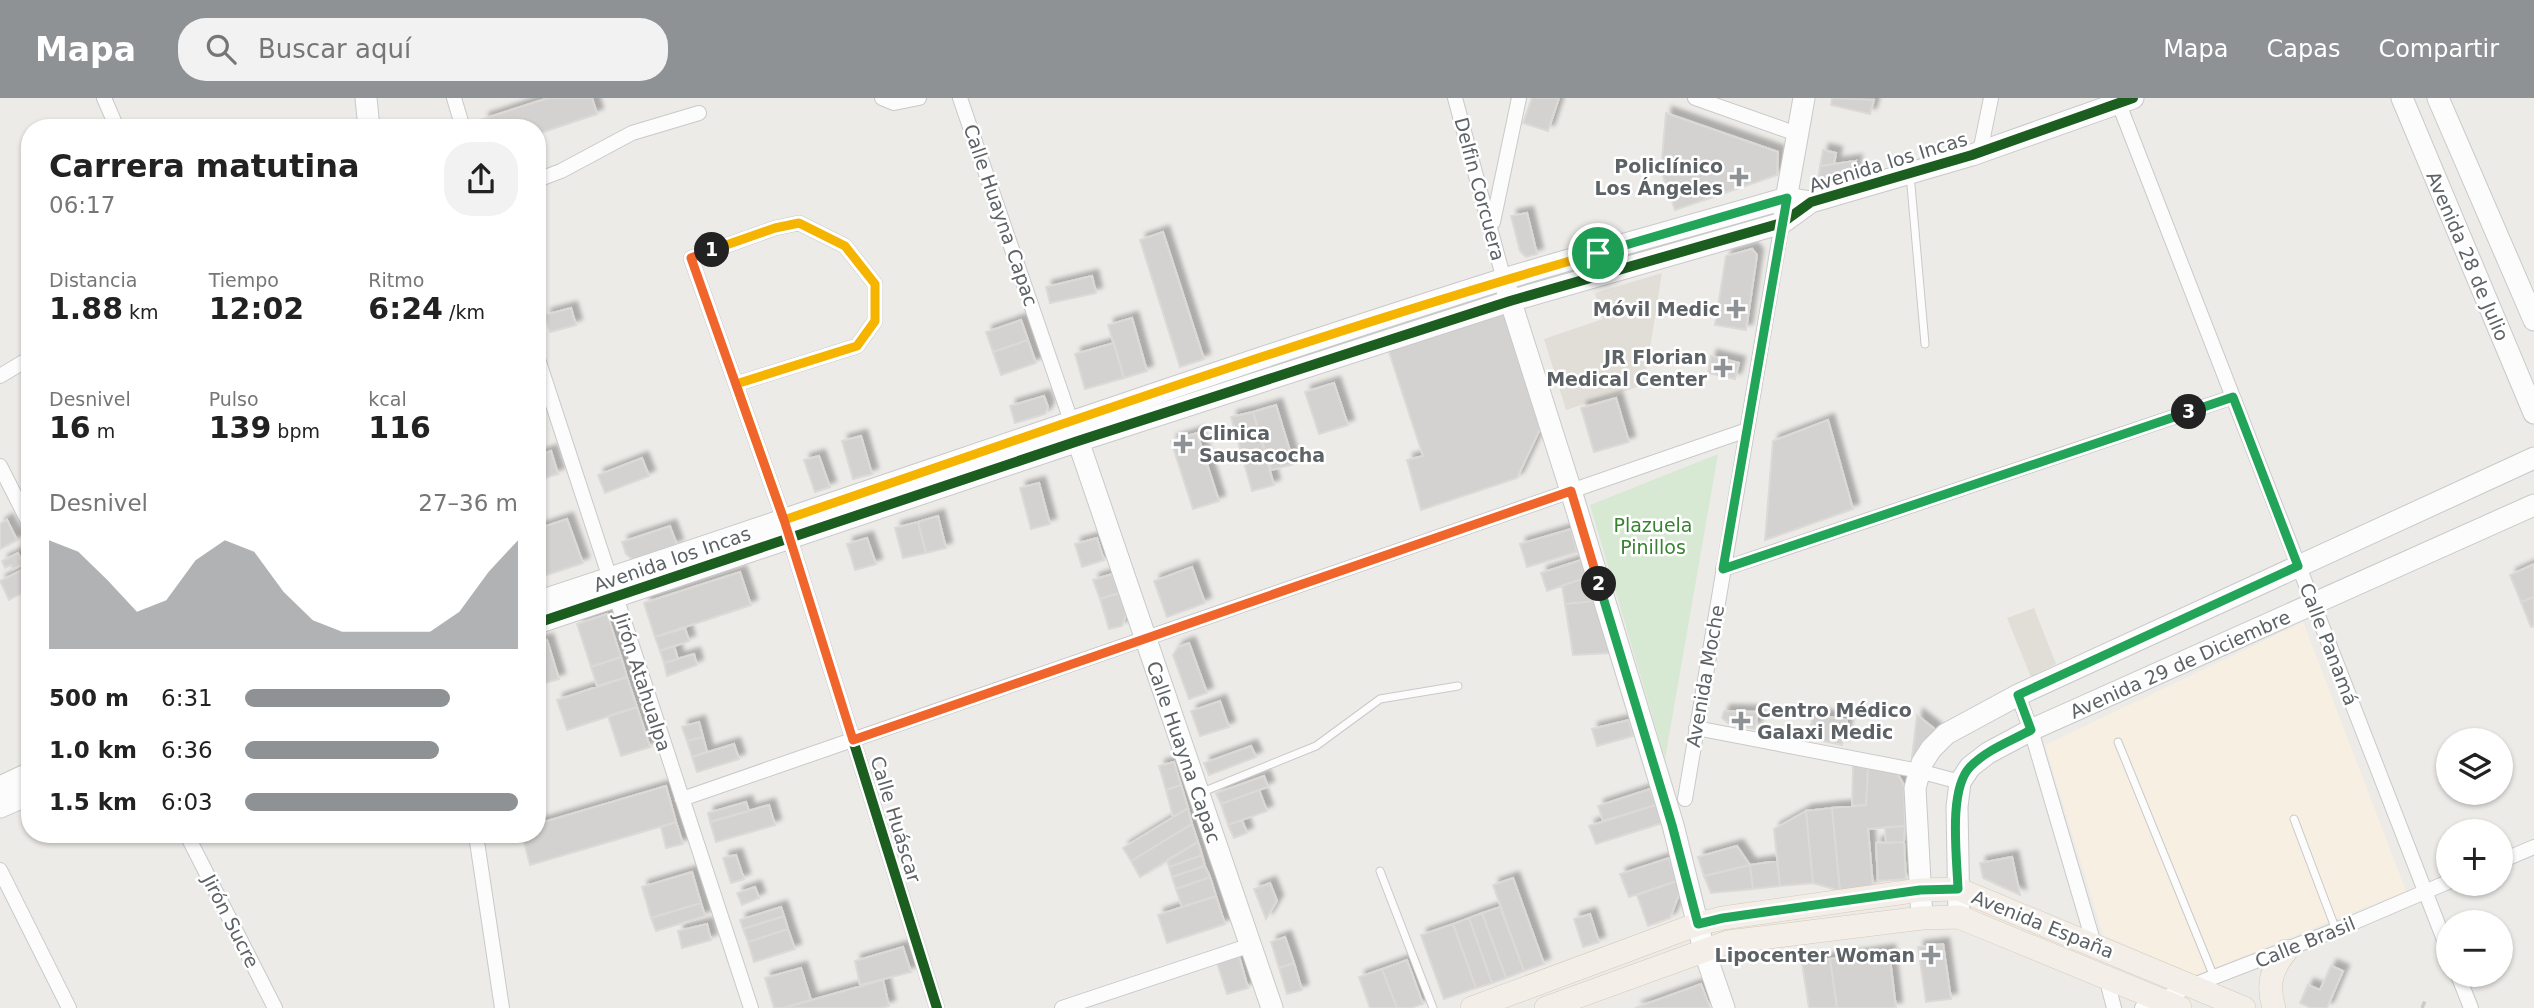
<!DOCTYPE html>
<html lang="es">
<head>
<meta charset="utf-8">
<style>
	:root { --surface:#fff; --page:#f2f2f2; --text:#222; --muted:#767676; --accent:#8f9294 }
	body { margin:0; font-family:"DejaVu Sans",sans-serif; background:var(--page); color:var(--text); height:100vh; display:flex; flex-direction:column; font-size:26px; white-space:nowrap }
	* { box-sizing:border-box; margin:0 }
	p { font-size:23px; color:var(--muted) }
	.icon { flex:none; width:38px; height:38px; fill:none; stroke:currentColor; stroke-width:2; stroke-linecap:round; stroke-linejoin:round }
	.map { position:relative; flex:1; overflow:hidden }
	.side { position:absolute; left:21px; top:21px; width:525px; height:724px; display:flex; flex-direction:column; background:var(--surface); border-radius:28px; box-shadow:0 2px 5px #0004 }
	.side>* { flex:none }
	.buttons { position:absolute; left:2436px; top:630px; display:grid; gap:14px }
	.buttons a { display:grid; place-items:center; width:77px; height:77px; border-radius:50%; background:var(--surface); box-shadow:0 2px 5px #0004; font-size:35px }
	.pin { position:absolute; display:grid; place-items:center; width:60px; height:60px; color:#fff; margin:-30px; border:4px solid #fff; border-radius:50%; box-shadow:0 2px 7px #0007 }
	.km { position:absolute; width:35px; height:35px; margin:-18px; border-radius:50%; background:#222; color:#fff; font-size:19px; line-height:35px; text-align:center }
	.round { display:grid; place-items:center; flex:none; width:74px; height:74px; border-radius:28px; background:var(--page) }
	.summary { display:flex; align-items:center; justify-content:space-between; height:119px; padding:0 28px }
	h1 { font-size:32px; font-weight:700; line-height:52px }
	.metrics { display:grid; grid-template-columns:repeat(3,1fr); gap:10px; height:119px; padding:7px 28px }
	.metrics div { display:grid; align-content:center }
	.metrics b { font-size:30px; font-weight:700 }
	.metrics small { font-size:19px; font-weight:400 }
	.metrics p { font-size:19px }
	.chart { height:196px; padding:14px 28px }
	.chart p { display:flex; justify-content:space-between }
	.chart svg { width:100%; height:126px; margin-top:7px; fill:var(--accent); opacity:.7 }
	ul { padding:0 28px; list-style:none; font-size:23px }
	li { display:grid; grid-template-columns:112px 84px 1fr; align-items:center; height:52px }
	li i { height:18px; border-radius:9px; background:var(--accent) }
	header { display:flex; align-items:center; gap:42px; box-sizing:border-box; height:98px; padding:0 35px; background:var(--accent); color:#fff }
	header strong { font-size:33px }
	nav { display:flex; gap:38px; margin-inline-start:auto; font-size:24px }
	.search { width:490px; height:63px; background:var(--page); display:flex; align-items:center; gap:18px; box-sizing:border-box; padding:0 24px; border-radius:28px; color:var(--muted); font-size:26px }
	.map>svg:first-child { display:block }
</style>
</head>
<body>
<header>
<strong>Mapa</strong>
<div class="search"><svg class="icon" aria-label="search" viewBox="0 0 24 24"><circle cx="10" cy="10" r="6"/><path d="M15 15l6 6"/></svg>Buscar aquí</div>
<nav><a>Mapa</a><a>Capas</a><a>Compartir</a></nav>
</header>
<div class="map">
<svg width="2534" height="910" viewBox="0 0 2534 910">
	<defs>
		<filter id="shadow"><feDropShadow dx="6" dy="-6" stdDeviation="2" flood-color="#0004"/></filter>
	</defs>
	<rect width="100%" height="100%" fill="#edebe8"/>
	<path fill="#f7efe1" d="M2303,524L2406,793L2196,877L2103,837L2045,647Z"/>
	<path fill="#e1ddd7" d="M1662,175L1644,287L1566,312L1544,241L1603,221L1595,195Z
		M2034,510L2056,566L2031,579L2007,520Z"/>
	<path fill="#d8e9d3" d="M1718,356L1665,661L1590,407Z"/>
	<path fill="#d4d2d1" stroke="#dcdad7" stroke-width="2" filter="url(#shadow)" d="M548,0H592L597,16L537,36V30H486L483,21Z
		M1532,0H1559L1548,33L1523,25Z
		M1832,0L1874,2L1870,16L1831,7Z
		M1666,15L1778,54L1777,77L1675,112L1661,73Z
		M1823,52L1836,55L1834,66L1820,68Z
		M1856,63L1852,78L1823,86L1818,83L1820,68Z
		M1527,115L1537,156L1526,159L1520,153L1511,118Z
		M1163,134L1204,261L1180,269L1140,142Z
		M1752,151L1757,157L1746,232L1715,227L1726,158Z
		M1092,178L1096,195L1050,205L1046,189Z
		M571,210L576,227L550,234L545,217Z
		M1503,213L1542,327L1517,380L1421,412L1407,362L1423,358L1388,251Z
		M1132,220L1147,273L1124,280L1108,227Z
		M1021,222L1028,242L993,254L986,234Z
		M1028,242L1036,265L1001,277L993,254Z
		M1114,245L1124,280L1085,291L1075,256Z
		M1711,258L1739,265L1735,281L1708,275Z
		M1334,285L1348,327L1319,336L1305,294Z
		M1044,298L1048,309L1045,316L1015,325L1010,308Z
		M1616,300L1629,344L1594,354L1581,310Z
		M1276,307L1294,366L1271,372L1253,314Z
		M1253,314L1274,387L1252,393L1231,319Z
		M1828,322L1853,411L1765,442L1773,343Z
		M1197,335L1219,403L1193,411L1171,343Z
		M861,338L872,376L853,381L842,343Z
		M551,353L558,376L537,382V358Z
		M819,358L830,389L815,394L804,362Z
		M642,360L649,378L605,395L598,377Z
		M1039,385L1050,426L1031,431L1020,390Z
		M938,418L946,450L926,455L918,424Z
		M567,421L583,465L537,480V431Z
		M7,422L17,442L0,451V426Z
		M918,424L926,455L903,460L895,430Z
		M670,428L677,447L633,462L626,456L622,444Z
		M1571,431L1577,454L1527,469L1520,446Z
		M867,440L876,466L855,472L847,446Z
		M1097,440L1104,462L1082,469L1075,446Z
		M18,455L23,466L13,471L11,467L5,470L2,463Z
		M1581,462L1587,479L1547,493L1541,475Z
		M2534,466V499L2521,504L2510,477Z
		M30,468V491L9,502L0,483Z
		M1192,469L1205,505L1167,519L1154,483Z
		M740,474L751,507L655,539L644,505Z
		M1112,476L1119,495L1100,501L1093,482Z
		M1587,479L1595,503L1565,506L1562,488Z
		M1119,495L1126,517L1122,528L1109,531L1100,501Z
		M2534,499V528L2531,529L2521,504Z
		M1595,503L1611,555L1573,557L1565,506Z
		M607,516L621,559L591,569L577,526Z
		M685,530L689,543L660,553L655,539Z
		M547,542L559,581L541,586L537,575V545Z
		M1189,545L1207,595L1189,601L1173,557L1178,549Z
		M674,548L678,561L664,565L660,553Z
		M694,556L697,567L667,578L664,565Z
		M621,559L627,579L597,588L591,569Z
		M627,579L637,609L567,632L557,602Z
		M1220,603L1229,629L1200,638L1191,613Z
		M637,609L650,649L621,658L608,618Z
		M1724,613L1758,614L1755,631L1728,625L1722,620Z
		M1813,616L1847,622L1842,647L1809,640Z
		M1917,617L1936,632L1918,660L1912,659Z
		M1629,622L1633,638L1597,648L1592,631Z
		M699,624L703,639L687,643L682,629Z
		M703,639L707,654L692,659L687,643Z
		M734,646L739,661L697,674L692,659Z
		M1251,648L1256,659L1209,677L1204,665Z
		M1174,664L1181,687L1166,692L1159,668Z
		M1853,667L1868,670L1866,707L1852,708Z
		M1868,670L1897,675L1904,687L1905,728L1868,731L1873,788L1840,793L1832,710L1866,707Z
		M1264,678L1268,689L1221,706L1216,695Z
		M1181,687L1188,710L1173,719L1166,692Z
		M666,688L676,724L530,767L522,737H537V726Z
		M1650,691L1656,707L1603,723L1598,708Z
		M1259,692L1267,713L1228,727L1221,706Z
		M746,704L749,713L710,724L708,715Z
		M769,707L775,727L716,744L710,724Z
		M1656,707L1662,725L1596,746L1589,728Z
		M1188,710L1192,726L1131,763L1123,750Z
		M1832,710L1840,793L1813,785L1806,713Z
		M1806,713L1813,785L1780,788L1774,731Z
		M1242,722L1247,735L1234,740L1228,727Z
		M676,724L683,746L666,750L661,729Z
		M1192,726L1198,744L1140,779L1131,763Z
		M1905,728L1904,744L1886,745L1885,729Z
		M1198,744L1202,757L1169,769L1167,762Z
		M1904,744L1906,781L1878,783L1876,745Z
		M1737,748L1750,767L1704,778L1698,759Z
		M736,757L744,781L731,785L723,760Z
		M1202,757L1205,768L1172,779L1169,769Z
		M2012,759L2020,797L1983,780L1980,765Z
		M1669,760L1677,783L1629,799L1620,776Z
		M1777,763L1780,788L1753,791L1750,767Z
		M1750,767L1753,791L1711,795L1704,778Z
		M1205,768L1210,779L1176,791L1172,779Z
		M692,774L701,805L651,820L642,789Z
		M1210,779L1216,798L1182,809L1176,791Z
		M1513,780L1544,866L1524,873L1493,787Z
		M1677,783L1680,794L1670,820L1648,828L1637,797Z
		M1270,785L1277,803L1266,821L1254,791Z
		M755,789L759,800L742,807L737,795Z
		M1216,798L1225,826L1167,845L1158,817Z
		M701,805L705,818L656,833L651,820Z
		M781,809L784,818L743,831L740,822Z
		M1500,809L1524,873L1506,880L1482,815Z
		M1482,815L1506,880L1492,885L1469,820Z
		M1590,816L1599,844L1583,849L1574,821Z
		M784,818L788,831L748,844L743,831Z
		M1469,820L1492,885L1476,890L1453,826Z
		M707,826L711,842L682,850L678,833Z
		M1453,826L1476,890L1444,901L1421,837Z
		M788,831L795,851L754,864L748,844Z
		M1285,839L1294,865L1279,870L1271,844Z
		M1943,846L1951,901L1926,904L1918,849Z
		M903,849L911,874L860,887L855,863Z
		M1889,853L1896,910H1837L1830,861Z
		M1239,858L1248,890L1227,896L1217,865Z
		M1830,861L1837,910H1809L1802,865Z
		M1407,862L1423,906L1411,910H1397L1382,871Z
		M1294,865L1302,892L1287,896L1279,870Z
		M2331,868L2343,873L2327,910H2311L2300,905L2308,887L2320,892Z
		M801,870L811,902L783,910H774L765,880Z
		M1382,871L1397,910H1370L1359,879Z
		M883,882L889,908L880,910H783Z
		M1701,886L1710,910H1635Z"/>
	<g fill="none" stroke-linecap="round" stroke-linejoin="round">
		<defs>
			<path id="lane" d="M1910,76L1925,246
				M2118,644L2214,879
				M1200,695L1316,648L1380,601L1458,588
				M2294,721L2336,832
				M1380,773L1433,910"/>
			<path id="street" d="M104,0L117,30
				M454,0L463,30
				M882,0L894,5L919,0
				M960,0L1071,323
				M1455,0L1504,182
				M1695,0L1797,36
				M2119,6L2448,852
				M1980,54L1991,0
				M537,82L561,73L632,35L699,15
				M1493,124L1519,0
				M537,258L751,910
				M0,278L30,260
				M736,286L857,248L875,223V186L845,148L799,125L775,130L691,160L784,422L937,910
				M0,368L30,427
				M1723,471L2233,299
				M2018,597L2031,632L2094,846
				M1696,630L1919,673L1960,684
				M682,701L1747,332
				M1685,701L1782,125
				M187,737L275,910
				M476,737L502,910
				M2501,763L2534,749
				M0,772L69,910
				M2458,877L2471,910
				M2106,879L2114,910
				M1062,910L1251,847
				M2142,910L2191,888L2336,832L2448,784"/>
			<path id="secondary" d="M366,0L369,30
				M2402,0L2534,315
				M2438,0L2534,222
				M1784,113L1804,0
				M1507,192L1571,393L1673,727L1704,852L1724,910
				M1074,331L1272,910
				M537,504C859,399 1178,284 1501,182C1596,153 1692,128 1787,100L1811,104
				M537,525L1078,343L1510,203L1782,125L1811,104L1972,57L2133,0
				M0,689L30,675
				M0,709L30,696
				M1959,819L1957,709L1960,684L1970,669L1988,655L2031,632L2534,407
				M1922,820L1915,690L1922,665L1931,651L1946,636L2018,597L2534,360"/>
			<path id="primary" d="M1472,910L1698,826L1723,820L1920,792L1958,791L2244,910
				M1546,910L1728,844L1922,820L1959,819L2180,910
				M2274,910C2267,887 2271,871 2286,853"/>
		</defs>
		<use href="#lane" stroke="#c9c9c9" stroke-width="9"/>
		<use href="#street" stroke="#c9c9c9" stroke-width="16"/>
		<use href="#secondary" stroke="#c8c9c9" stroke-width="23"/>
		<use href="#primary" stroke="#d6c8b5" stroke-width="24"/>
		<path stroke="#c7ccc9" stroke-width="3.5" stroke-dasharray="7 3.5" stroke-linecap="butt" d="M2422,910L2425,903"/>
		<use href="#lane" stroke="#fcfcfc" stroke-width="7"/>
		<use href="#street" stroke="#fcfcfc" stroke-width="14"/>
		<use href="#secondary" stroke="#fcfcfc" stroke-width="21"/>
		<use href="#primary" stroke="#f3efe8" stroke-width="23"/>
		<defs>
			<path id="cycleway" d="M736,286L857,248L875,223V186L845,148L799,125L775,130L691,160L784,422L937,910
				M537,525L1078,343L1510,203L1782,125L1811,104L1972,57L2133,0"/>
		</defs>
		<use href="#cycleway" stroke="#fff" stroke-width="15"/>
		<use href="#cycleway" stroke="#1b5e20" stroke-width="10"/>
	</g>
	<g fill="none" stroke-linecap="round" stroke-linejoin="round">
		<defs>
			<path id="split-1" d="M712,152L775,130L799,125L845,148L875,186V223L857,248L736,286L784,422C1054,329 1324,233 1598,155"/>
			<path id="split-2" d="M712,152L691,160L784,422L853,642L1571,393L1599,486"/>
			<path id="split-3" d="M1599,486L1672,727L1698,826L1723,820L1920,792L1958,791C1957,759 1948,692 1970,669C1986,652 2011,643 2031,632L2018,597L2298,468L2233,299L2189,314"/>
			<path id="split-4" d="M1598,155L1787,100L1723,471L2189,314"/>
		</defs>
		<use href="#split-1" stroke="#fff" stroke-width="14"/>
		<use href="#split-2" stroke="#fff" stroke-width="14"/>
		<use href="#split-3" stroke="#fff" stroke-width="14"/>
		<use href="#split-4" stroke="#fff" stroke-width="14"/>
		<use href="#split-1" stroke="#f5b400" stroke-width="9"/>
		<use href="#split-2" stroke="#f0652b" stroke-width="9"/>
		<use href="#split-3" stroke="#22a559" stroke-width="9"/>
		<use href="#split-4" stroke="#22a559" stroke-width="9"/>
	</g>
	<g fill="#8f9294" stroke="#fff" stroke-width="2.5">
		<path d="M1735.5 68.5h7v7h7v7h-7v7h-7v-7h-7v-7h7z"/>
		<path d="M1732.5 200.5h7v7h7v7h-7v7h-7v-7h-7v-7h7z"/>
		<path d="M1719.5 259.5h7v7h7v7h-7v7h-7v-7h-7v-7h7z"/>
		<path d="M1179.5 335.5h7v7h7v7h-7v7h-7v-7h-7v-7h7z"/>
		<path d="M1737.5 612.5h7v7h7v7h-7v7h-7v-7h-7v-7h7z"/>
		<path d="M1927.5 846.5h7v7h7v7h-7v7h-7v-7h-7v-7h7z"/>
	</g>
	<g text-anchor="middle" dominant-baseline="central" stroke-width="5" stroke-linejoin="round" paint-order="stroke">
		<g font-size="19" fill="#5d6266" stroke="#fff">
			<text transform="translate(1888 64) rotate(-17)">Avenida los Incas</text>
			<text transform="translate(1480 91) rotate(75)">Delfin Corcuera</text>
			<text transform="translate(1001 117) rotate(71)">Calle Huayna Capac</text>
			<text transform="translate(2468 158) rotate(67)">Avenida 28 de Julio</text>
			<text transform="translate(672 461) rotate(-19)">Avenida los Incas</text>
			<text transform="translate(2329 546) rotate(69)">Calle Panamá</text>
			<text transform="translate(2180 566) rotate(-24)">Avenida 29 de Diciembre</text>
			<text transform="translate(1705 578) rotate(-80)">Avenida Moche</text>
			<text transform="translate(643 584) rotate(72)">Jirón Atahualpa</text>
			<text transform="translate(1184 654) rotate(71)">Calle Huayna Capac</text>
			<text transform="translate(896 721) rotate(73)">Calle Huáscar</text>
			<text transform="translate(231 823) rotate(63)">Jirón Sucre</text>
			<text transform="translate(2043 826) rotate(22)">Avenida España</text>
			<text transform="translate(2305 844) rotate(-22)">Calle Brasil</text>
		</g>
		<g font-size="19" font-weight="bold" fill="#5d6266" stroke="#fff" text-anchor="end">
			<text x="1723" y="68">Policlínico<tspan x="1723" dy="22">Los Ángeles</tspan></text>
			<text x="1720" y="211">Móvil Medic</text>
			<text x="1707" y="259">JR Florian<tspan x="1707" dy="22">Medical Center</tspan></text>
			<text x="1199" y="335" text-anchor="start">Clinica<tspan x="1199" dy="22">Sausacocha</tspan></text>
			<text x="1757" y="612" text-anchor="start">Centro Médico<tspan x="1757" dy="22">Galaxi Medic</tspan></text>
			<text x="1915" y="857">Lipocenter Woman</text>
		</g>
		<g font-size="19" fill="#388231" stroke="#fff">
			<text x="1653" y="427">Plazuela<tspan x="1653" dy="22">Pinillos</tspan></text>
		</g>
	</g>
</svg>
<div class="buttons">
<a><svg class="icon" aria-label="layers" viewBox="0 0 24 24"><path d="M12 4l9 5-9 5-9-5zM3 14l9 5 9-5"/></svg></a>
<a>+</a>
<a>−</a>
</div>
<div class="pin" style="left:1598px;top:155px;background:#1e9e55"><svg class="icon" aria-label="arrive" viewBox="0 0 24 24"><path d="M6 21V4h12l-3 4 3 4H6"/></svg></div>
<b class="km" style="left:712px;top:152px">1</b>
<b class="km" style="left:1599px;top:486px">2</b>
<b class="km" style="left:2189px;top:314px">3</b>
<section class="side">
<div class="summary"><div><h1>Carrera matutina</h1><p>06:17</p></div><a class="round"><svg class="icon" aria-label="share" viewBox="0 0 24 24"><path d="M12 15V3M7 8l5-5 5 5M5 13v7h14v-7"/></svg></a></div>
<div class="metrics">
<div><p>Distancia</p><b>1.88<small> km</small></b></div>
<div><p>Tiempo</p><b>12:02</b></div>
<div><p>Ritmo</p><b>6:24<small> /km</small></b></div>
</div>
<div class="metrics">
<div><p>Desnivel</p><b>16<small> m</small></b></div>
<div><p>Pulso</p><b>139<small> bpm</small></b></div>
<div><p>kcal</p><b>116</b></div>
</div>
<div class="chart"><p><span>Desnivel</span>27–36 m</p>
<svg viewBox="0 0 160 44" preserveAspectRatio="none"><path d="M0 44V6L10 10L20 20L30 31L40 27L50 13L60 6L70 10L80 24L90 34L100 38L110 38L120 38L130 38L140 31L150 17L160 6V44z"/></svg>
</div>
<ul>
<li><b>500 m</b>6:31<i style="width:75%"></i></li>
<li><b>1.0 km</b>6:36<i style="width:71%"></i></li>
<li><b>1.5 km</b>6:03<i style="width:100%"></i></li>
</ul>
</section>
</div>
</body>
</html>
